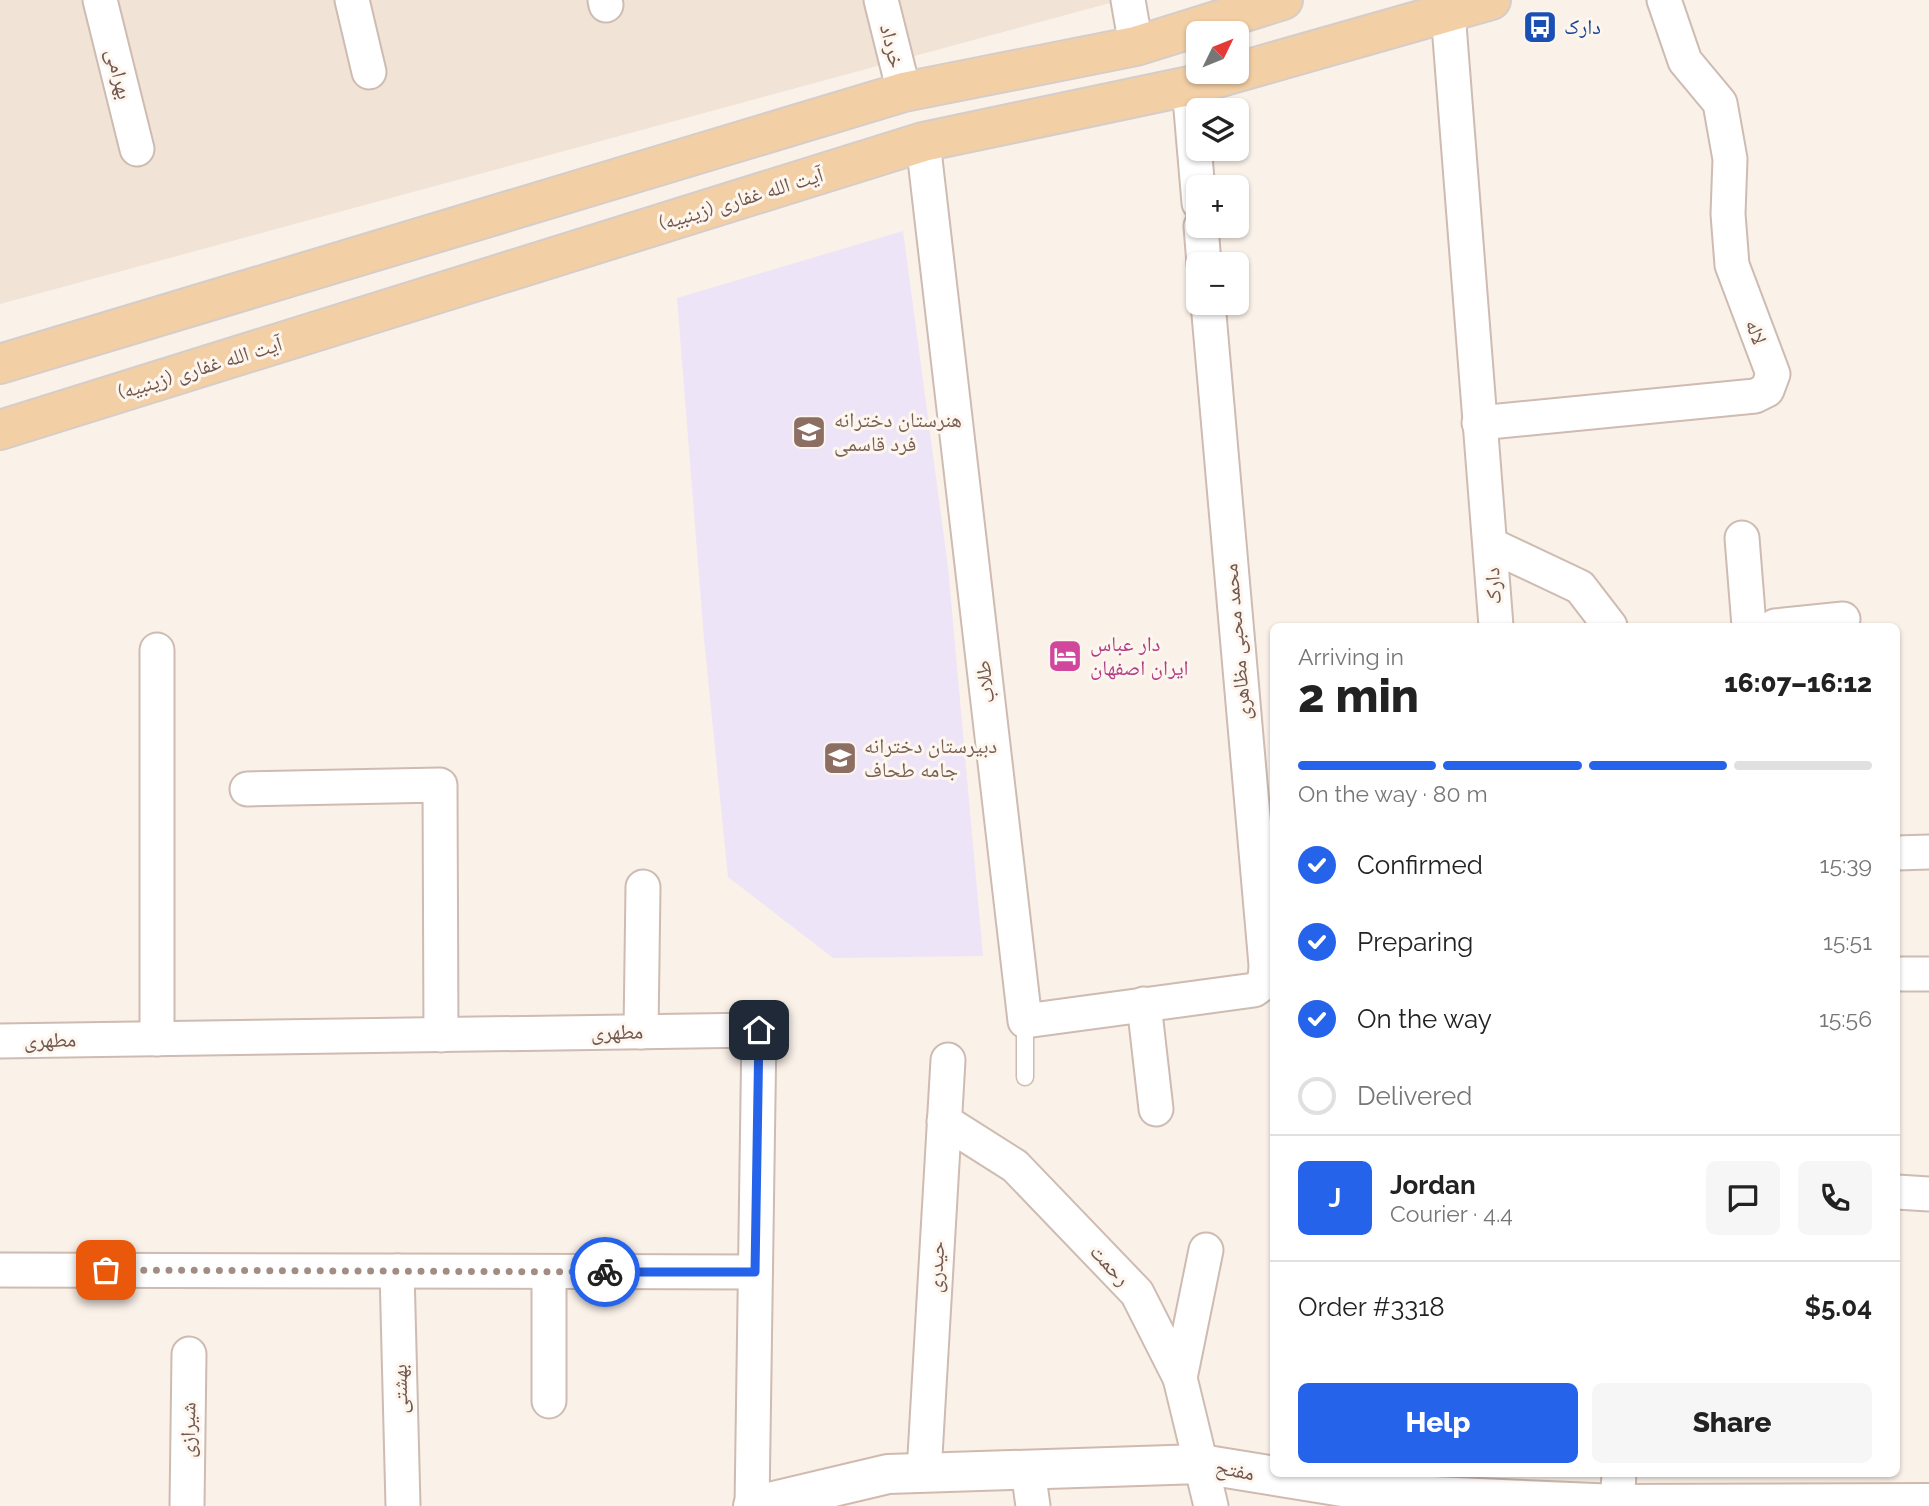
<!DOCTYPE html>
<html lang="en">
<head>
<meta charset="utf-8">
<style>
	:root { --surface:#fff; --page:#f6f6f6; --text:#222; --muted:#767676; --line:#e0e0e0; --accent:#2563eb }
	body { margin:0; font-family:Raleway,"Noto Naskh Arabic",sans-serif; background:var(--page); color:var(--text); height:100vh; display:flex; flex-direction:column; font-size:26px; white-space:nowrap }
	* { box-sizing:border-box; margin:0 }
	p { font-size:23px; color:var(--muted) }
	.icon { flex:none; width:38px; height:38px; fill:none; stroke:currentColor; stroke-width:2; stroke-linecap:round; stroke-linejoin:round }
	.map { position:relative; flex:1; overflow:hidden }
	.sheet { position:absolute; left:1270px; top:623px; width:630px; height:854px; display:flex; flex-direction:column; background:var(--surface); border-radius:10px; box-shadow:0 2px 5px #0004 }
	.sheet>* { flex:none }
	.needle { width:46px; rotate:47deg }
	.tools { position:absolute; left:1186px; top:21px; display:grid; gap:14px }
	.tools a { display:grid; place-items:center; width:63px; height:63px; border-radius:10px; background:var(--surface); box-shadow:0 2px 5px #0004; font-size:35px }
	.pin { position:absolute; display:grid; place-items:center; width:60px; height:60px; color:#fff; margin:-30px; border-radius:14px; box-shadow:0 4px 10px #0006 }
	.courier { position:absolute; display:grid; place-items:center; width:70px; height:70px; margin:-35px; border:5px solid #2563eb; border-radius:50%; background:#fff; color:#222; box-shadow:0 2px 9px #0007 }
	.headline em { font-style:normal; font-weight:800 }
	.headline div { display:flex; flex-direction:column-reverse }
	.headline { display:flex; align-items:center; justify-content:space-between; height:119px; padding:0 28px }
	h1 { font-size:46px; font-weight:800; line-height:52px }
	.bar { display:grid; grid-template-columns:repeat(4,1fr); gap:10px 7px; align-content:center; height:84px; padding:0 28px }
	.bar i { height:9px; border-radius:5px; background:var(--line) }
	.bar .on { background:var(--accent) }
	.bar p { grid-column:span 4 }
	.line { display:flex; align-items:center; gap:18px; padding:0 28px; border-top:2px solid var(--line) }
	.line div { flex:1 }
	.round { display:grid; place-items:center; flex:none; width:74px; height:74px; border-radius:10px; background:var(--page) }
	ol { padding:0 28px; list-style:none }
	li { display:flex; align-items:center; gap:21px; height:77px }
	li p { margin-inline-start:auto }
	li .icon { padding:7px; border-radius:50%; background:var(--accent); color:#fff; stroke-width:4 }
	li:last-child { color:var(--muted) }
	li i { width:38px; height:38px; border:4px solid var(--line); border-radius:50% }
	.action { display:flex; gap:14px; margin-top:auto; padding:14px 28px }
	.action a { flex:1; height:80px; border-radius:10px; background:var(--accent); color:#fff; font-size:28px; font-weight:800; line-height:80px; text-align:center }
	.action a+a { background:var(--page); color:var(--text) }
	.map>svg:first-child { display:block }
	.residential { fill:#f2e3d7 }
	.education { fill:#eee4f7 }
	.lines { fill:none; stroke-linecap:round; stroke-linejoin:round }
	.lane-casing { stroke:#cebbb1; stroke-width:19 }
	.street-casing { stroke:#cebbb1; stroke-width:37 }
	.secondary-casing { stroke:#d0baaf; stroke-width:42 }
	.primary-casing { stroke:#d5cdca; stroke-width:42 }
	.lane { stroke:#fff; stroke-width:16 }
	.street { stroke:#fff; stroke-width:33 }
	.secondary { stroke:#fff; stroke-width:38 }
	.primary { stroke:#f3cfa6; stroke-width:38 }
	.done { stroke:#a28d84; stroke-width:7; stroke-dasharray:0 12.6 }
	.route { stroke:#2563eb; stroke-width:9 }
	.labels { text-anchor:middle; stroke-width:6; stroke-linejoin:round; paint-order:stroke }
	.transit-label { font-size:21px; fill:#164399; stroke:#fdf6ee; text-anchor:start }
	.street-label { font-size:21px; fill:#72574e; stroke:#fdf6ee }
	.education-label { font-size:21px; fill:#785e54; stroke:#fdf6ee; text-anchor:start }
	.hotel-label { font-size:21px; fill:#b23c85; stroke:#fdf6ee; text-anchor:start }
</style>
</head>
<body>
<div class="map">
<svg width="1929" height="1506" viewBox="0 0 1929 1506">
	<rect width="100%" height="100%" fill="#faf1e8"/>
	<polygon class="residential" points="0,0 1121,0 0,304"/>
	<polygon class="education" points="903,231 948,567 983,956 833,958 728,877 704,639 677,298"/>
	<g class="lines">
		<g class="lane-casing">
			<polyline id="lane" points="1025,1021 1025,1077"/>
		</g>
		<g class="street-casing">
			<g id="street">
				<polyline points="100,0 137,149"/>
				<polyline points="352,0 369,72"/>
				<polyline points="605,0 606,5"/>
				<polyline points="881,0 904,92"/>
				<polyline points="1128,0 1136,46"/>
				<polyline points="1448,12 1496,626"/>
				<polyline points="1189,86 1199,203"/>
				<polyline points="923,142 1025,1021 1254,990 1265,982"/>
				<polyline points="1201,226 1204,264"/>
				<polyline points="1208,303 1266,965 1265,982"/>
				<polyline points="1479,423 1755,396 1767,390 1773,374 1732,265 1728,214 1730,159 1720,103 1685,61 1664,0"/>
				<polyline points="1742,538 1749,626"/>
				<polyline points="1491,545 1580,587 1610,626"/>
				<polyline points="1775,626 1843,619"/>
				<polyline points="247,789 440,785 441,1035"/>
				<polyline points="1897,853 1929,852"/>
				<polyline points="1897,974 1929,974"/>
				<polyline points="1144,1004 1156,1109"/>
				<polyline points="641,1032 643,887"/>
				<polyline points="157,1039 157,650"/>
				<polyline points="0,1041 759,1030 752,1506"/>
				<polyline points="944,1121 1015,1166 1137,1293 1180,1378 1211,1506"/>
				<polyline points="1897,1192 1929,1194"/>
				<polyline points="0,1270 755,1272"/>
				<polyline points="397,1271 403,1506"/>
				<polyline points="1180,1378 1206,1250"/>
				<polyline points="549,1401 549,1272"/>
				<polyline points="1028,1470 1033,1506"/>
				<polyline points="924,1473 948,1060"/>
				<polyline points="1617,1504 1619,1474"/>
				<polyline points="187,1506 189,1354"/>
			</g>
		</g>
		<g class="secondary-casing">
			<polyline id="secondary" points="753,1506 888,1474 1201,1464 1386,1494 1617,1504 1929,1503"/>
		</g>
		<g class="primary-casing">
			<g id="primary">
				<polyline points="0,364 904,92 1136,46 1283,0"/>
				<polyline points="0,430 923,142 1189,86 1491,0"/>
			</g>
		</g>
		<use href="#lane" class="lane"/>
		<use href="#street" class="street"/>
		<use href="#secondary" class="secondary"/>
		<use href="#primary" class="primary"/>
	</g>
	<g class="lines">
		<polyline class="done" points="106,1270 605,1272"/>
		<polyline class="route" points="605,1272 755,1272 759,1030"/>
	</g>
	<defs>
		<g id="bus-square" transform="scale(1.75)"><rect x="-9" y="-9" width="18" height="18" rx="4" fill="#1a4fb4" stroke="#fdf6ee"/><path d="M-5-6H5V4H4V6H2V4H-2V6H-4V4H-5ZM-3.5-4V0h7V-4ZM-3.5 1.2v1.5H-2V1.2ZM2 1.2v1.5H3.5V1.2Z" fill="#fff"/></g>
		<g id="school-square" transform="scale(1.75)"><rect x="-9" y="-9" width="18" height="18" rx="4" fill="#8d6e63" stroke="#fdf6ee"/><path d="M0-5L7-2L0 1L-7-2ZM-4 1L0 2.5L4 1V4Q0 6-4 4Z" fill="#fff"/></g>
		<g id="hotel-square" transform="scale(1.75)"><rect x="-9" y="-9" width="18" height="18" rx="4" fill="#d1479c" stroke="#fdf6ee"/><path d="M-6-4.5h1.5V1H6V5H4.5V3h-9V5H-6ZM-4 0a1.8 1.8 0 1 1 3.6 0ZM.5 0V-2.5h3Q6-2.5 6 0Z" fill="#fff"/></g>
	</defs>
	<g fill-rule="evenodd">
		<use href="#bus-square" x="1540" y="27"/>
		<use href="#school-square" x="809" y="432"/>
		<use href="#hotel-square" x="1065" y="656"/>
		<use href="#school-square" x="840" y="758"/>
	</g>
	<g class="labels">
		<g class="transit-label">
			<text x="1564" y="34">دارک</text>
		</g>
		<g class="street-label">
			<text transform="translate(892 46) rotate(76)" y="7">خرداد</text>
			<text transform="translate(119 74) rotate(76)" y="7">بهرامی</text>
			<text transform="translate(741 199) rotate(-17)" y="7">آیت الله غفاری (زینبیه)</text>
			<text transform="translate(1756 332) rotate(70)" y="7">لاله</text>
			<text transform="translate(200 368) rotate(-17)" y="7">آیت الله غفاری (زینبیه)</text>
			<text transform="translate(1493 586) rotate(-93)" y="7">دارک</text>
			<text transform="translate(1237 642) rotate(-95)" y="7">محمد محبی مظاهری</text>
			<text transform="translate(985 682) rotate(-97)" y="7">طلاب</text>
			<text transform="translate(617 1032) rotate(-1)" y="7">مطهری</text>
			<text transform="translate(50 1040) rotate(-1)" y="7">مطهری</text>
			<text transform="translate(1110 1265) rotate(47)" y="7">رحمت</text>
			<text transform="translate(936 1267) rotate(-87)" y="7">حیدری</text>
			<text transform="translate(400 1389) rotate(-91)" y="7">بهشتی</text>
			<text transform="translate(188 1430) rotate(-89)" y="7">شیرازی</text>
			<text transform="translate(1235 1470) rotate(11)" y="7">مفتح</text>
		</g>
		<g class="education-label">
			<text x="834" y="427">هنرستان دخترانه<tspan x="834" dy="24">فرد قاسمی</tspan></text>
			<text x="864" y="753">دبیرستان دخترانه<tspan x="864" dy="24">جامه طحاف</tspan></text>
		</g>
		<g class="hotel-label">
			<text x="1090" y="651">دار عباس<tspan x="1090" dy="24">ایران اصفهان</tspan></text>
		</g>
	</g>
</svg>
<div class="tools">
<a><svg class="needle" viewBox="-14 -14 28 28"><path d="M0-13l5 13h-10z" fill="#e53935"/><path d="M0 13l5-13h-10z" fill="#767676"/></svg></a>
<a><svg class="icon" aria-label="layers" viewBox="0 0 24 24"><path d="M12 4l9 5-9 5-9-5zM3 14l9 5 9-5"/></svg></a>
<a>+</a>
<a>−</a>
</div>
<div class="pin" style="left:106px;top:1270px;background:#ea580c"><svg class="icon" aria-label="bag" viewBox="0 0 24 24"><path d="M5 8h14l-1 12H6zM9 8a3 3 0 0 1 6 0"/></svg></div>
<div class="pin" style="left:759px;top:1030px;background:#1f2937"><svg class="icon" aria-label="home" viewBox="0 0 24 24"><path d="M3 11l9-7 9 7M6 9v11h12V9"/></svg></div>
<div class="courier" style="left:605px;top:1272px"><svg class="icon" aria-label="bike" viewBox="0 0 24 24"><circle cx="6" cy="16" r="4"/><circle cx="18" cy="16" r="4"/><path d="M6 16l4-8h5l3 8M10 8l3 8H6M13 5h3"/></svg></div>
<section class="sheet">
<div class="headline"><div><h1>2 min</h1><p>Arriving in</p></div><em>16:07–16:12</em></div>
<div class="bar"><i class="on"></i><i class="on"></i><i class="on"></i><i></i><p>On the way · 80 m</p></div>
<ol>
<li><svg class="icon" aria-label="check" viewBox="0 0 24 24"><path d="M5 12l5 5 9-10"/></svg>Confirmed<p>15:39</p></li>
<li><svg class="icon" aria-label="check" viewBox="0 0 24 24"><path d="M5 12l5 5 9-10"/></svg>Preparing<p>15:51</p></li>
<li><svg class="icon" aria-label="check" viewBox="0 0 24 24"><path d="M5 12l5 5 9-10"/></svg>On the way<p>15:56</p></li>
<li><i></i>Delivered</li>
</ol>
<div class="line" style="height:126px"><b class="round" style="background:var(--accent);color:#fff">J</b><div><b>Jordan</b><p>Courier · 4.4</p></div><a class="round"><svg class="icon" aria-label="chat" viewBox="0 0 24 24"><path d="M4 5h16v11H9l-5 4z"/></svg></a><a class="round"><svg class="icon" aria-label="phone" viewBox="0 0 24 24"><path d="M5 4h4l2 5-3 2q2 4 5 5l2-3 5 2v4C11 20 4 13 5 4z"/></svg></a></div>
<div class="line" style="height:91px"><div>Order #3318</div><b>$5.04</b></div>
<div class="action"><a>Help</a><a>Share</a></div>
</section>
</div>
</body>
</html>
